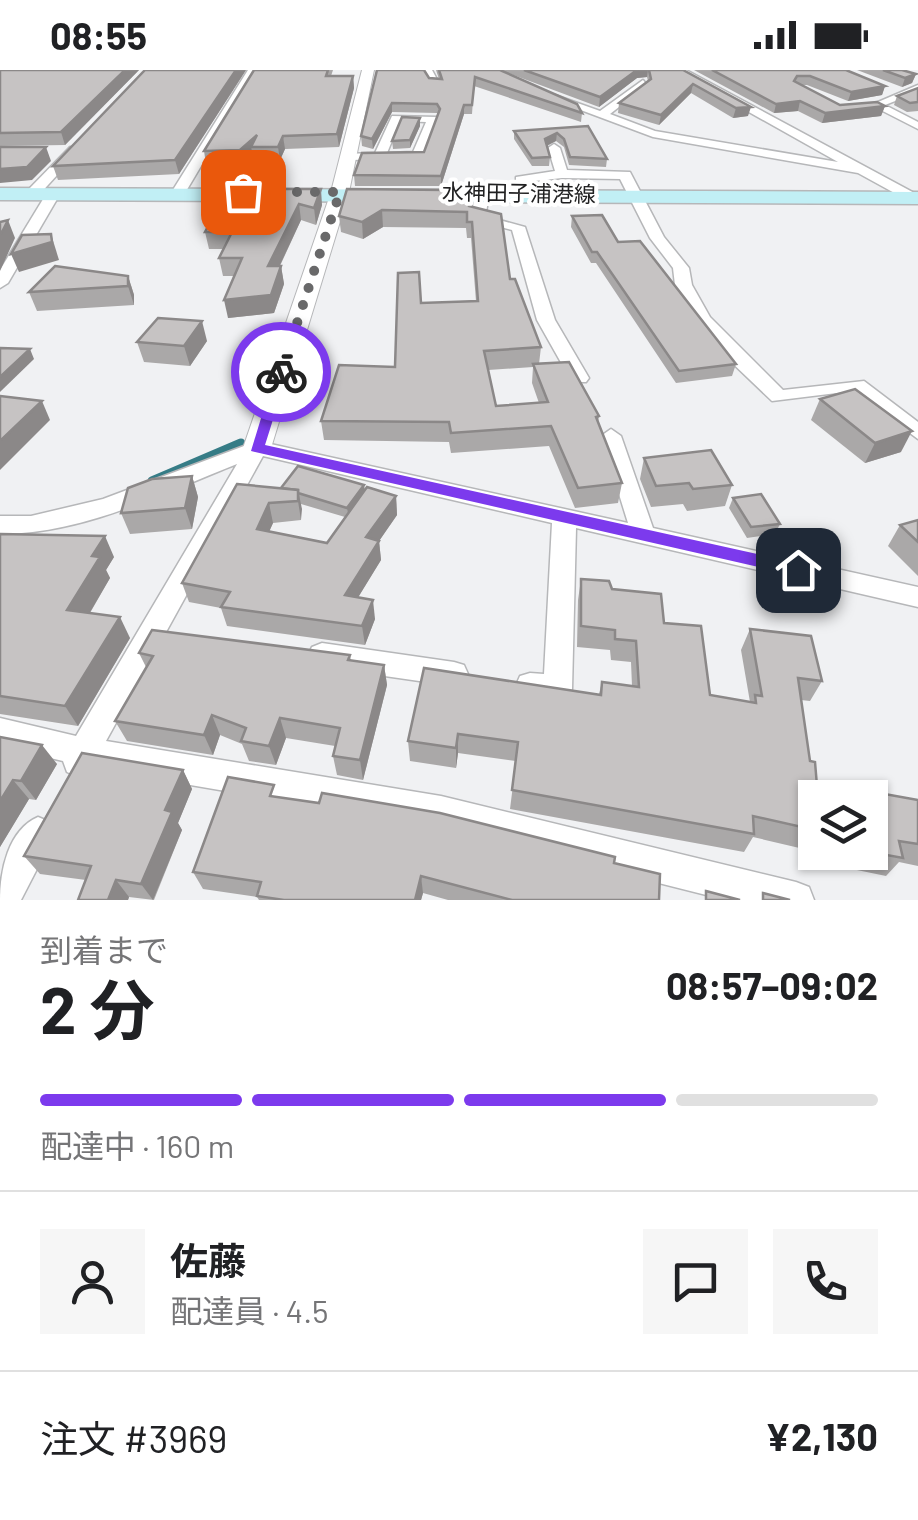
<!DOCTYPE html>
<html lang="ja">
<head>
<meta charset="utf-8">
<style>
	:root { --surface:#fff; --page:#f6f6f6; --text:#202124; --muted:#757577; --line:#e0e0e0; --accent:#7c3aed }
	body { margin:0; font-family:Barlow,"Noto Sans JP",sans-serif; background:var(--page); color:var(--text); height:100vh; display:flex; flex-direction:column; font-size:38px; white-space:nowrap }
	* { box-sizing:border-box; margin:0 }
	p { font-size:32px; color:var(--muted) }
	.icon { flex:none; width:55px; height:55px; fill:none; stroke:currentColor; stroke-width:2; stroke-linecap:round; stroke-linejoin:round }
	.map { position:relative; height:830px; overflow:hidden }
	.side { display:flex; flex-direction:column; background:var(--surface); flex:1 }
	.side>* { flex:none }
	.fabs { position:absolute; left:798px; top:710px; display:grid; gap:20px }
	.fabs a { display:grid; place-items:center; width:90px; height:90px; border-radius:0px; background:var(--surface); box-shadow:0 2px 8px #0004; font-size:50px }
	.pin { position:absolute; display:grid; place-items:center; width:85px; height:85px; color:#fff; margin:-42px; border-radius:20px; box-shadow:0 5px 15px #0006 }
	.courier { position:absolute; display:grid; place-items:center; width:100px; height:100px; margin:-50px; border:8px solid #7c3aed; border-radius:50%; background:#fff; color:#222; box-shadow:0 2px 12px #0007 }
	.headline em { font-style:normal; font-weight:700 }
	.headline div { display:flex; flex-direction:column-reverse }
	.headline { display:flex; align-items:center; justify-content:space-between; height:170px; padding:0 40px }
	h1 { font-size:65px; font-weight:700; line-height:75px }
	.bar { display:grid; grid-template-columns:repeat(4,1fr); gap:15px 10px; align-content:center; height:120px; padding:0 40px }
	.bar i { height:12px; border-radius:8px; background:var(--line) }
	.bar .on { background:var(--accent) }
	.bar p { grid-column:span 4 }
	.line { display:flex; align-items:center; gap:25px; padding:0 40px; border-top:2px solid var(--line) }
	.line div { flex:1 }
	.round { display:grid; place-items:center; flex:none; width:105px; height:105px; border-radius:0px; background:var(--page) }
	.status { display:flex; justify-content:space-between; align-items:center; height:70px; padding:0 50px; background:var(--surface); direction:ltr }
	.status svg { height:28px; fill:currentColor }
	.map>svg:first-child { display:block }
	.lines { fill:none; stroke-linecap:round; stroke-linejoin:round }
	.stream { stroke:#367c86; stroke-width:9 }
	.minor-casing { stroke:#b6b7b9; stroke-width:3 }
	.tertiary-casing { stroke:#b6b7b9; stroke-width:2 }
	.secondary-casing { stroke:#b6b7b9; stroke-width:3 }
	.minor { fill:#fff; fill-rule:evenodd }
	.tertiary { fill:#fff; fill-rule:evenodd }
	.secondary { fill:#c1eff5; fill-rule:evenodd }
	.wall { fill:#aaa8a8; fill-rule:evenodd }
	.shaded-wall { fill:#8b8888 }
	.building { fill:#c6c3c3; stroke:#8b8888; stroke-width:2.5 }
	.route { fill:#7c3aed }
	.done { stroke:#69696a; stroke-width:10; stroke-dasharray:0 18 }
	.labels { text-anchor:middle; stroke-width:8; stroke-linejoin:round; paint-order:stroke }
	.far-street-label { font-size:22px; fill:#202021; stroke:#fff }
</style>
</head>
<body>
<div class="status"><b>08:55</b><svg viewBox="0 0 49 12"><path d="M0 12V9h3v3zM5 12V6h3v6zM10 12V3h3v9zM15 12V0h3v12zM26 1h20v11H26zM47 4h2v5h-2z"/></svg></div>
<div class="map">
<svg width="918" height="830" viewBox="0 0 918 830">
	<rect width="100%" height="100%" fill="#f0f1f3"/>
	<g class="lines">
		<polyline class="stream" points="152,411 241,373"/>
		<g class="minor-casing">
			<g id="minor">
				<polygon points="248,0 258,0 185,123 173,126 171,123"/>
				<polygon points="422,0 432,0 440,15 432,15"/>
				<polygon points="674,0 686,0 918,125 918,131 909,131 858,103 653,67 546,27 555,25 600,41 643,10 647,15 610,44 655,61 838,92"/>
				<polygon points="918,15 918,22 885,35 918,52 918,59 871,35"/>
				<path d="M392 46 437 47 422 89 344 90V84L375 83ZM400 51 426 52 413 82 387 83Z"/>
				<polygon points="554,74 560,78 567,100 630,102 664,167 689,198 692,215 710,247 783,320 864,311 918,352 918,369 853,321 772,331 728,289 695,250 675,215 673,198 650,168 620,109 562,108 516,113 516,107 555,101 548,78"/>
				<polygon points="70,77 80,80 37,127 27,127 27,121"/>
				<polygon points="483,119 490,123 485,146 525,157 555,250 589,308 586,312 572,312 537,250 512,160 470,149 476,123"/>
				<polygon points="48,121 60,124 8,213 0,218 0,200"/>
				<path d="M611 359 621 366 653 458 918 517V537L576 458 572 619 568 628C553 633 535 629 520 624L516 615 520 606 530 603 544 604 552 453 263 386 106 671 441 726 796 812 809 817 814 830H726L441 758 91 698 78 707 67 702 63 691 0 676V648L76 666 237 394C161 424 83 464 0 464V446H31L103 429 257 371 628 453 601 366Z"/>
				<polygon points="322,573 454,592 464,595 468,604 464,613 454,616 322,597 312,593 308,585 312,577"/>
				<path d="M38 747 50 752 55 764 21 830H0C0 801 8 760 38 747Z"/>
			</g>
		</g>
		<g class="tertiary-casing">
			<polygon id="tertiary" points="362,0 374,0 349,122 271,378 257,387 247,385 243,378 331,122"/>
		</g>
		<g class="secondary-casing">
			<polygon id="secondary" points="0,118 918,122 918,134 0,130"/>
		</g>
		<use href="#minor" class="minor"/>
		<use href="#tertiary" class="tertiary"/>
		<use href="#secondary" class="secondary"/>
	</g>
	<g class="wall">
		<polygon points="0,0 139,0 65,75 0,76"/>
		<polygon points="246,0 179,104 58,110 53,96"/>
		<polygon points="254,0 333,0 331,6 353,6 354,18 339,77 285,79 280,90 254,90 253,85 243,94 206,94 204,81"/>
		<polygon points="377,0 439,9 436,0 500,0 582,43 581,52 474,16 472,44 464,44 441,116 355,116 354,105 424,82 438,45 437,43 392,42 373,79 362,76 361,66"/>
		<polygon points="500,0 683,0 748,46 733,48 691,23 659,55 618,43 619,33 648,11 647,7 637,8 599,37"/>
		<polygon points="694,0 846,0 885,16 882,25 848,31 807,15 802,15 840,35 885,36 881,46 822,53 798,41 774,43"/>
		<polygon points="857,0 902,0 916,4 912,13 902,17"/>
		<polygon points="918,18 918,41 907,42 894,35 897,26"/>
		<polygon points="420,48 420,56 410,78 393,79 392,71"/>
		<polygon points="588,56 607,89 606,97 569,95 564,77 556,71 547,76 550,87 549,96 532,96 514,69 514,61"/>
		<polygon points="228,119 322,135 316,155 301,150 280,196 281,196 284,214 274,243 228,248 234,206 223,206 219,188 224,179 209,179 205,162"/>
		<path d="M447 120 448 126 469 136 510 209 541 277 539 294 599 346 598 353 622 413 618 433 575 438 549 376 451 383 449 372 324 370 321 351 395 297 421 233 476 231 471 168H467L466 158 383 157 363 169 341 162 339 146ZM533 297 532 313 539 333 496 336 488 300Z"/>
		<polygon points="572,146 618,172 736,294 732,306 676,313 596,193 591,193 571,157"/>
		<polygon points="128,206 134,225 134,235 37,241 29,222"/>
		<polygon points="207,271 190,296 144,292 137,272"/>
		<polygon points="820,329 901,382 865,393 811,350"/>
		<polygon points="644,388 732,415 725,436 687,441 683,434 651,437 640,409"/>
		<polygon points="192,406 198,427 192,459 130,464 121,443"/>
		<path d="M281 418 365 420 396 426 397 445 379 471 381 490 358 527 375 549 365 575 227 556 221 538 189 532 182 513ZM301 434 345 447 327 473 269 461 273 453 301 450Z"/>
		<polygon points="733,428 780,454 775,464 747,468 729,438"/>
		<polygon points="918,450 918,506 888,476 900,455"/>
		<polygon points="0,464 114,487 106,500 110,508 90,543 130,568 78,656 0,644"/>
		<polygon points="581,509 612,519 664,553 710,625 750,632 741,580 750,559 822,611 810,631 801,630 815,728 815,771 808,780 753,767 744,782 510,739 516,691 458,683 456,698 410,691 408,671 599,624 602,612 632,616 631,592 611,590 610,580 577,577 578,530"/>
		<polygon points="139,583 350,585 351,591 384,595 387,615 363,710 337,705 333,686 335,676 286,668 276,695 249,691 242,674 220,665 213,685 127,671 115,651 146,597"/>
		<polygon points="0,667 57,694 36,730 29,729 0,777"/>
		<polygon points="183,700 192,719 178,753 182,760 154,830 129,827 128,830 78,830 86,810 40,804 24,786"/>
		<polygon points="857,719 918,730 918,796 899,792 886,806 852,799 850,782 870,782 870,728 850,728"/>
		<polygon points="278,727 614,793 659,830 448,830 423,823 421,830 259,830 257,827 203,819 193,802"/>
	</g>
	<g class="shaded-wall">
		<polygon points="125,0 139,0 65,75 61,62"/>
		<polygon points="236,0 246,0 179,104 175,90"/>
		<polygon points="637,0 648,0 647,7 637,8 599,37 600,27"/>
		<polygon points="916,4 912,13 902,17 905,8"/>
		<polygon points="353,6 354,18 339,77 337,64"/>
		<polygon points="693,14 691,23 659,55 661,45"/>
		<polygon points="885,16 882,25 848,31 851,22"/>
		<polygon points="800,31 798,41 774,43 776,34"/>
		<polygon points="392,33 392,42 373,79 372,69"/>
		<polygon points="464,35 464,44 441,116 441,106"/>
		<polygon points="885,36 881,46 822,53 825,43"/>
		<polygon points="751,37 748,46 733,48 736,38"/>
		<polygon points="420,48 420,56 410,78 410,70"/>
		<polygon points="557,63 556,71 544,77 545,69"/>
		<polygon points="257,65 251,77 253,85 243,94 240,80"/>
		<polygon points="283,66 285,79 280,90 278,77"/>
		<polygon points="46,77 51,91 32,110 0,113 0,99"/>
		<polygon points="321,119 322,135 316,155 314,138"/>
		<polygon points="299,134 301,150 271,214 268,196"/>
		<polygon points="382,140 383,157 363,169 362,152"/>
		<polygon points="8,150 15,168 0,201 0,166"/>
		<polygon points="51,164 59,190 19,202 11,184"/>
		<polygon points="281,196 284,214 274,243 228,248 224,230"/>
		<polygon points="128,206 134,225 134,235 128,216"/>
		<polygon points="202,251 207,271 190,296 184,276"/>
		<polygon points="30,279 34,289 0,322 0,307"/>
		<polygon points="42,331 50,350 0,400 0,371"/>
		<polygon points="912,361 901,382 865,393 875,373"/>
		<polygon points="192,406 198,427 192,459 185,438"/>
		<polygon points="364,415 366,426 349,448 347,438"/>
		<polygon points="298,420 302,439 301,450 298,431"/>
		<polygon points="396,426 397,445 368,487 366,467"/>
		<polygon points="269,433 273,453 262,478 257,459"/>
		<polygon points="105,466 114,487 106,500 110,508 79,561 67,540 92,486"/>
		<polygon points="379,471 381,490 348,544 345,525"/>
		<polygon points="373,530 375,549 365,575 362,556"/>
		<polygon points="120,547 130,568 78,656 65,636"/>
		<polygon points="384,595 387,615 363,710 360,690"/>
		<polygon points="212,645 220,665 213,685 204,665"/>
		<polygon points="280,648 286,668 276,695 269,676"/>
		<polygon points="458,664 458,683 456,698 456,678"/>
		<polygon points="42,675 57,694 36,730 21,711"/>
		<polygon points="183,700 192,719 178,753 182,760 153,830 141,814 165,740"/>
		<polygon points="13,710 29,729 0,777 0,731"/>
		<polygon points="421,806 423,823 421,830 415,830"/>
		<polygon points="116,810 129,827 128,830 108,830"/>
	</g>
	<g class="building">
		<polygon points="0,0 125,0 61,62 0,63"/>
		<polygon points="145,0 236,0 175,90 53,96"/>
		<polygon points="254,0 328,0 326,6 353,6 337,64 283,66 278,77 251,77 257,65 240,80 204,81"/>
		<polygon points="377,0 424,0 429,8 442,9 439,0 500,0 577,34 582,43 475,7 472,35 464,35 441,106 354,105 362,83 424,82 440,39 437,34 392,33 372,69 361,66"/>
		<polygon points="524,0 637,0 600,27"/>
		<polygon points="649,0 683,0 751,37 736,38 693,14 661,45 619,33 651,9"/>
		<polygon points="712,0 846,0 885,16 851,22 810,6 797,6 794,11 840,35 877,32 885,36 825,43 800,31 776,34"/>
		<polygon points="883,0 902,0 916,4 905,8"/>
		<polygon points="918,18 918,32 910,33 897,26"/>
		<polygon points="402,47 420,48 410,70 392,71"/>
		<polygon points="588,56 607,89 570,87 564,69 557,63 545,69 550,87 532,88 514,61"/>
		<polygon points="0,77 46,77 27,97 0,99"/>
		<polygon points="228,119 321,119 314,138 299,134 268,196 281,196 271,225 224,230 242,188 219,188 232,162 205,162"/>
		<polygon points="347,119 447,120 447,126 469,122 469,136 501,144 510,209 515,209 541,277 484,281 496,336 548,332 533,294 569,292 599,346 596,347 622,413 578,418 551,356 451,363 449,352 321,351 339,295 395,297 398,203 419,202 421,233 478,231 472,152 467,152 467,142 382,140 362,152 339,146"/>
		<polygon points="602,145 618,172 640,171 736,294 679,301 597,182 592,182 572,146"/>
		<polygon points="8,150 0,166 0,152"/>
		<polygon points="51,164 52,172 11,184 22,165"/>
		<polygon points="55,196 128,206 128,216 29,222"/>
		<polygon points="158,248 202,251 184,276 137,272"/>
		<polygon points="0,278 30,279 0,307"/>
		<polygon points="855,319 912,361 875,373 820,329"/>
		<polygon points="0,326 42,331 0,371"/>
		<polygon points="711,380 732,415 693,419 689,413 656,416 644,388"/>
		<polygon points="298,396 364,415 347,438 298,423 298,420 281,418"/>
		<polygon points="192,406 185,438 121,443 128,418 152,409"/>
		<polygon points="237,414 298,420 298,431 269,433 257,459 327,473 367,417 396,426 366,467 379,471 345,525 373,530 362,556 221,537 230,522 182,513"/>
		<polygon points="761,424 780,454 751,457 733,428"/>
		<polygon points="918,450 918,472 900,455"/>
		<polygon points="0,464 105,466 92,486 100,487 67,540 120,547 65,636 0,626"/>
		<polygon points="581,509 609,511 612,519 661,524 664,553 701,556 710,625 756,633 755,625 762,626 750,559 811,566 822,611 798,608 810,691 815,692 818,728 815,728 815,760 753,746 754,764 512,720 518,672 458,664 456,678 408,671 424,598 601,625 602,612 639,617 636,571 615,569 615,560 581,556"/>
		<polygon points="152,560 350,585 348,590 384,595 360,690 333,686 340,658 280,648 269,676 241,671 246,658 212,645 204,665 115,651 153,586 139,583"/>
		<polygon points="0,667 42,675 21,711 13,710 0,731"/>
		<polygon points="82,683 183,700 165,740 172,742 141,814 116,810 108,830 78,830 91,796 24,786"/>
		<polygon points="228,707 274,715 270,726 319,733 322,723 440,743 615,787 614,793 660,804 659,830 512,830 421,806 415,830 284,830 257,826 261,812 193,802"/>
		<polygon points="857,719 918,730 918,774 899,771 903,788 870,782 870,728 858,728"/>
		<polygon points="706,821 740,830 706,830"/>
		<polygon points="763,823 790,830 763,830"/>
	</g>
	<polygon class="route" points="276,299 288,302 265,375 798,493 807,500 798,506 251,381"/>
	<g class="lines">
		<polyline class="done" points="243,122 340,122 281,302"/>
	</g>
	<g class="labels">
		<g class="far-street-label">
			<text transform="translate(519 123) rotate(1)" y="8">水神田子浦港線</text>
		</g>
	</g>
</svg>
<div class="fabs">
<a><svg class="icon" aria-label="layers" viewBox="0 0 24 24"><path d="M12 4l9 5-9 5-9-5zM3 14l9 5 9-5"/></svg></a>
</div>
<div class="pin" style="left:243px;top:122px;background:#ea580c"><svg class="icon" aria-label="bag" viewBox="0 0 24 24"><path d="M5 8h14l-1 12H6zM9 8a3 3 0 0 1 6 0"/></svg></div>
<div class="pin" style="left:798px;top:500px;background:#1f2937"><svg class="icon" aria-label="home" viewBox="0 0 24 24"><path d="M3 11l9-7 9 7M6 9v11h12V9"/></svg></div>
<div class="courier" style="left:281px;top:302px"><svg class="icon" aria-label="bike" viewBox="0 0 24 24"><circle cx="6" cy="16" r="4"/><circle cx="18" cy="16" r="4"/><path d="M6 16l4-8h5l3 8M10 8l3 8H6M13 5h3"/></svg></div>
</div>
<section class="side">
<div class="headline"><div><h1>2 分</h1><p>到着まで</p></div><em>08:57–09:02</em></div>
<div class="bar"><i class="on"></i><i class="on"></i><i class="on"></i><i></i><p>配達中 · 160 m</p></div>
<div class="line" style="height:180px"><a class="round"><svg class="icon" aria-label="person" viewBox="0 0 24 24"><circle cx="12" cy="8" r="4"/><path d="M4 21q1-7 8-7t8 7"/></svg></a><div><b>佐藤</b><p>配達員 · 4.5</p></div><a class="round"><svg class="icon" aria-label="chat" viewBox="0 0 24 24"><path d="M4 5h16v11H9l-5 4z"/></svg></a><a class="round"><svg class="icon" aria-label="phone" viewBox="0 0 24 24"><path d="M5 4h4l2 5-3 2q2 4 5 5l2-3 5 2v4C11 20 4 13 5 4z"/></svg></a></div>
<div class="line" style="height:130px"><div>注文 #3969</div><b>¥2,130</b></div>
</section>
</body>
</html>
